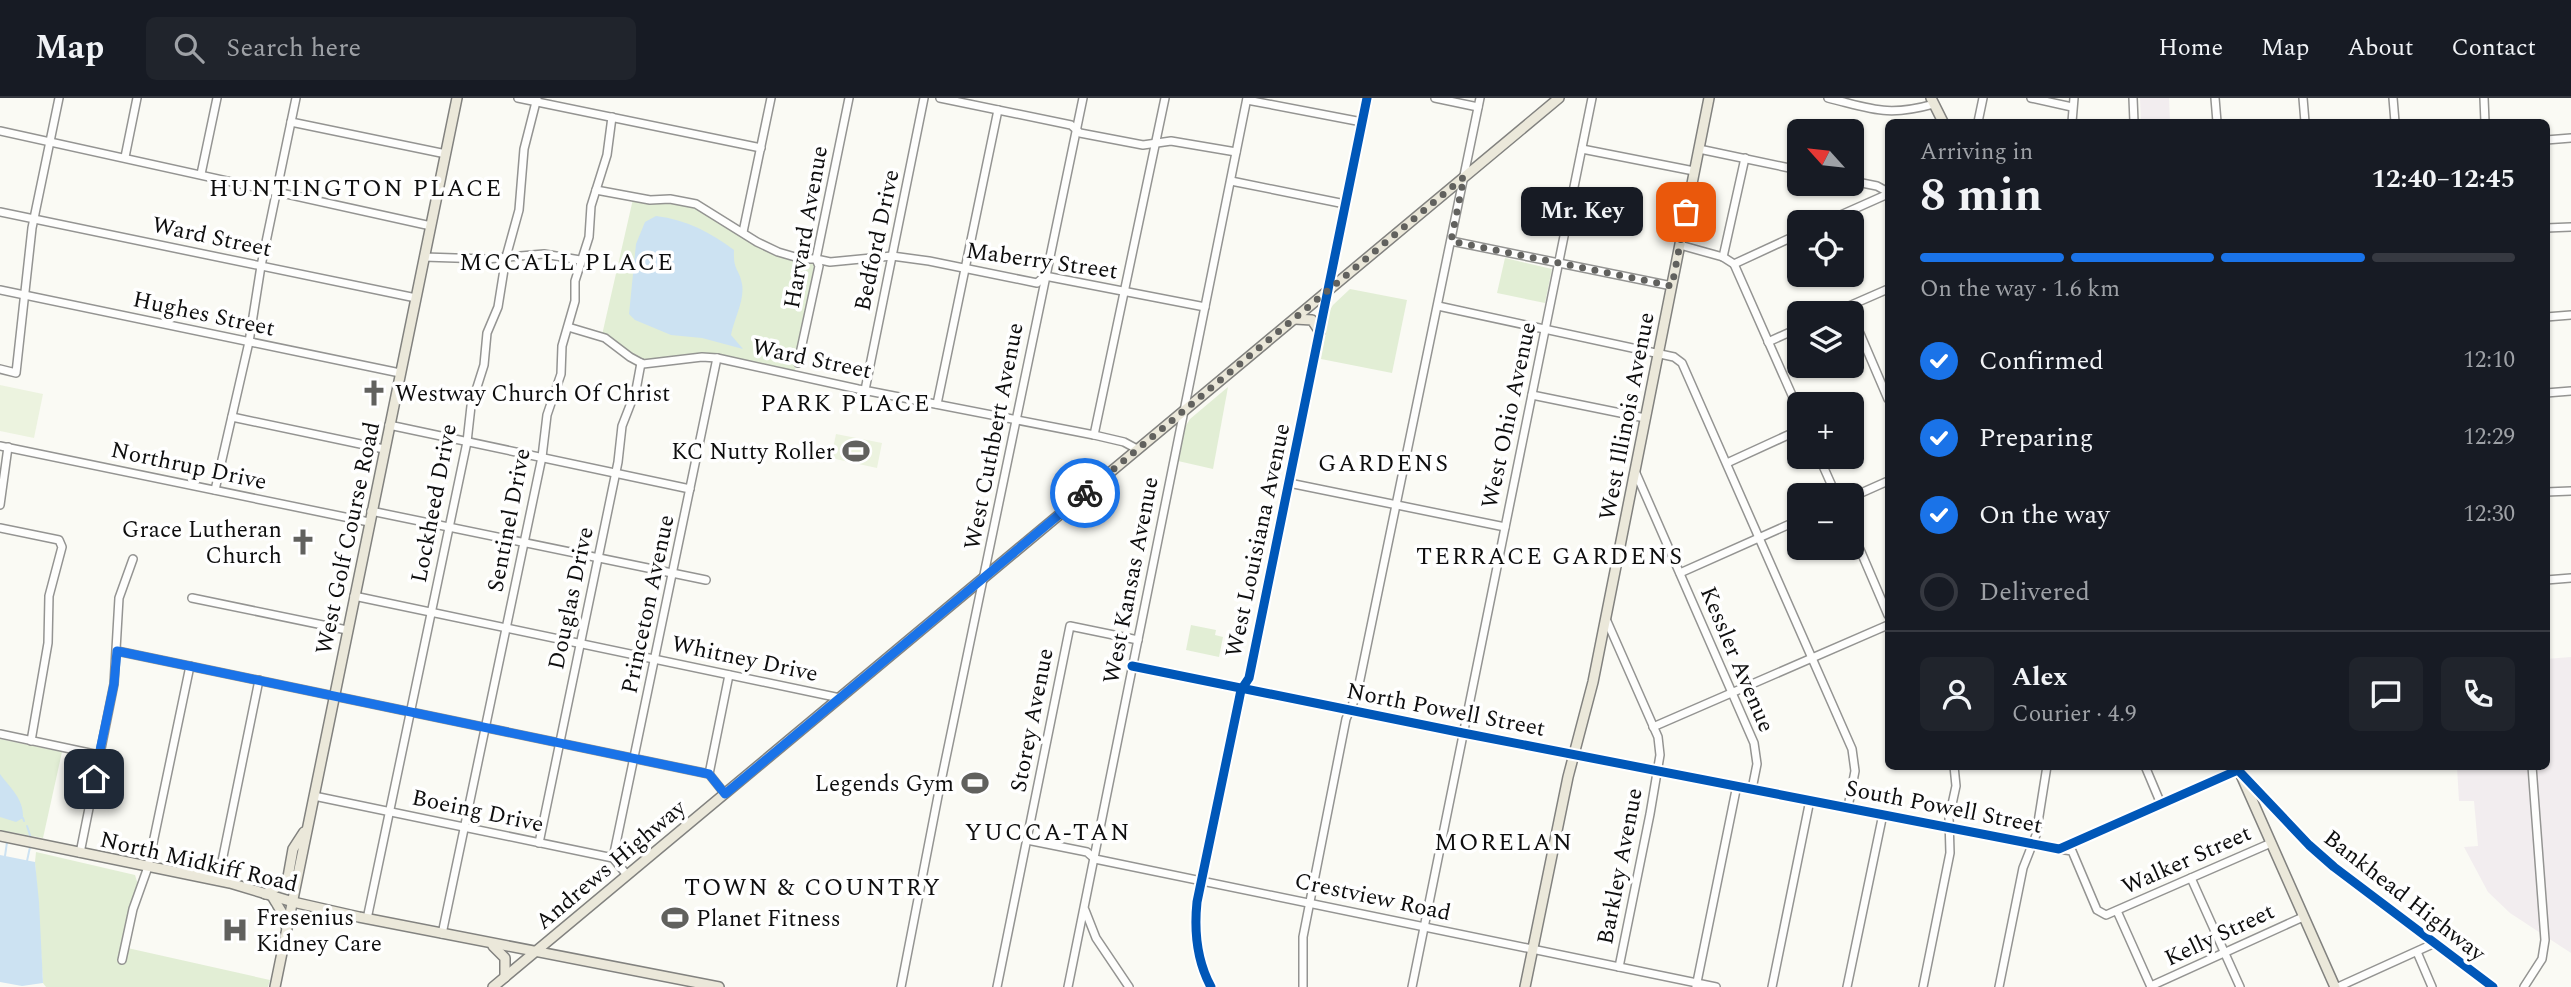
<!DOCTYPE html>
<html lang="en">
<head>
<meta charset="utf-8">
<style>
	:root { --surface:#171b24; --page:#20242c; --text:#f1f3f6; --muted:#9ea1a6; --line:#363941; --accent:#1a73e8 }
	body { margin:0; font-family:Spectral,serif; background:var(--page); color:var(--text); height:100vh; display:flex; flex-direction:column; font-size:26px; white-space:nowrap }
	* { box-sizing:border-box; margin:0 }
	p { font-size:23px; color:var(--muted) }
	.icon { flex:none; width:38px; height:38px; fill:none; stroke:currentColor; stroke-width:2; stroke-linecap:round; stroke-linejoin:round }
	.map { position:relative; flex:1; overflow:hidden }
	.drawer { position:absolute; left:1885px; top:21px; width:665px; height:651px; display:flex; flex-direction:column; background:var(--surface); border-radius:10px; box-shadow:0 2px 5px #0004 }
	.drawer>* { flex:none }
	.needle { width:46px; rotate:297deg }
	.controls { position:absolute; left:1787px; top:21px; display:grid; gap:14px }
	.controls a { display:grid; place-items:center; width:77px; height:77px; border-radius:10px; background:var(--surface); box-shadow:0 2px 5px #0004; font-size:35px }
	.pin { position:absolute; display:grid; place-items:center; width:60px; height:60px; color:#fff; margin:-30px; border-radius:14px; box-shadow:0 4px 10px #0006 }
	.courier { position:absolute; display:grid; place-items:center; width:70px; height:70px; margin:-35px; border:5px solid #1a73e8; border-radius:50%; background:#fff; color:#222; box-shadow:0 2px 9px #0007 }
	.bubble { position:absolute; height:49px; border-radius:10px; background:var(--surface); box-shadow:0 2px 5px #0004; font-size:23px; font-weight:700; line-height:49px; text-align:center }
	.summary em { font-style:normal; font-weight:700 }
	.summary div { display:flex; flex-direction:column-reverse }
	.summary { display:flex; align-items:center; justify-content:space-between; height:119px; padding:0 35px }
	h1 { font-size:46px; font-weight:700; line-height:52px }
	.bar { display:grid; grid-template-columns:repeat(4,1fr); gap:10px 7px; align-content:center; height:84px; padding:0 35px }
	.bar i { height:9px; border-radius:5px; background:var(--line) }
	.bar .current { background:var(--accent) }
	.bar p { grid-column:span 4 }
	.line { display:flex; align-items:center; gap:18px; padding:0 35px; border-top:2px solid var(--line) }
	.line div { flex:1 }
	.round { display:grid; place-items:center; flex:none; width:74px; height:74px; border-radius:10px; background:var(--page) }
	ol { padding:0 35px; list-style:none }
	li { display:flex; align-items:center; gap:21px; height:77px }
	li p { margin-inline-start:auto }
	li .icon { padding:7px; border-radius:50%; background:var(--accent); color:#fff; stroke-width:4 }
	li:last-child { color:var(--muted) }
	li i { width:38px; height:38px; border:4px solid var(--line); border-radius:50% }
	header { display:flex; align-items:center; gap:42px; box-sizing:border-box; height:98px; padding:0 35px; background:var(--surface); border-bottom:2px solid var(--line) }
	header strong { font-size:33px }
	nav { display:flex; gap:38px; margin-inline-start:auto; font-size:24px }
	.search { width:490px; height:63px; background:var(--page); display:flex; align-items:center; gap:18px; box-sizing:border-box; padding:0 24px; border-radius:10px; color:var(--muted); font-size:26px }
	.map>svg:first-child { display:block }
	.industrial { fill:#f2edef }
	.green { fill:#e2eed5 }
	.pitch { fill:#ecf3df }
	.water { fill:#cce2f2 }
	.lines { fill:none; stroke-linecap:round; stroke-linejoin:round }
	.stream { stroke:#cce2f2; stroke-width:2 }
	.minor-casing { stroke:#949492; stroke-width:10 }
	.major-casing { stroke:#82827f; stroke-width:12 }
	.minor { stroke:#fefefd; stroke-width:7 }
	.major { stroke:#ebe8da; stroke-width:9 }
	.cycleway-casing { stroke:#fff; stroke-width:13 }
	.cycleway { stroke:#0057b8; stroke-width:9 }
	.done { stroke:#61615e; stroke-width:7; stroke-dasharray:0 12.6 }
	.route { stroke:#1a73e8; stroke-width:9 }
	.labels { text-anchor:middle; stroke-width:7; stroke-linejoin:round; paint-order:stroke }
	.street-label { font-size:23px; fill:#0e0e0e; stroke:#fff }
	.poi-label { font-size:23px; fill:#0e0e0e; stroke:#fff; text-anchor:start }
	.neighbourhood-label { font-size:24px; letter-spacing:2px; fill:#0e0e0e; stroke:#fff }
</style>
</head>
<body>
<header>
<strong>Map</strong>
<div class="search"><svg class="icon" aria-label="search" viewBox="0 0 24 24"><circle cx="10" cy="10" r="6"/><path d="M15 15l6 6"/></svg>Search here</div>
<nav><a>Home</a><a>Map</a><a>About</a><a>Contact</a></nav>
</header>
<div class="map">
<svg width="2571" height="889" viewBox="0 0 2571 889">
	<rect width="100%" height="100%" fill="#fafaf4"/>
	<g class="industrial">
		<polygon points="2140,0 2169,0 2170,24 2141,24"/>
		<polygon points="2571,559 2571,855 2510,815 2488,794 2464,749 2478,748 2474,703 2459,703 2457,669 2546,668 2546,561"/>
	</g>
	<g class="green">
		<polygon points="633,101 693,107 774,156 817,167 794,277 713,260 648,266 602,237"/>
		<polygon points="1505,160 1552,171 1545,205 1497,195"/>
		<polygon points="1350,191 1407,202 1392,275 1321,261 1330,212 1333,207"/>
		<polygon points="1228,289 1213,371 1178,363 1184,331 1190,321"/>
		<polygon points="1191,527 1216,532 1215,537 1223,539 1219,559 1186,552"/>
		<polygon points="0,641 62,654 43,740 0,732"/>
		<polygon points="36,754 135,777 138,787 130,811 123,849 270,882 268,889 46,889 43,885 35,764"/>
	</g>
	<g class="pitch">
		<polygon points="0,287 43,296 34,340 0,333"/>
		<polygon points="836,336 882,345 877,370 831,360"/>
	</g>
	<g class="water">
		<path d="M656 118C687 122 710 134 734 152 733 173 739 170 742 186 745 202 734 221 731 237L743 251 702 240 671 237 635 222 629 216 636 146 645 124Z"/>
		<path d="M0 676C11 691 24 701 23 720L16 724 0 719Z"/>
		<polygon points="0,757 35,764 39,804 43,885 22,888 0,884"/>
	</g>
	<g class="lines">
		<g class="stream">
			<polyline points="23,720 24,723"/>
			<polyline points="27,728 31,740"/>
			<polyline points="5,758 7,744"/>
			<polyline points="27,763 30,749"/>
		</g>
		<g class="minor-casing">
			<g id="minor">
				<polyline points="518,0 761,50"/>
				<polyline points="940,0 1071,27 1080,35 1143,47 1171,43 1236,54"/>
				<polyline points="1435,0 1478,9"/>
				<path d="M1828 0C1873 11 1887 19 1934 6"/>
				<polyline points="2031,0 2072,9"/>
				<polyline points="2133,0 2134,24"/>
				<polyline points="2215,0 2217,24"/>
				<polyline points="2303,0 2305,24"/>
				<polyline points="2393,0 2395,24"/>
				<polyline points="2484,0 2485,24"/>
				<polyline points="1247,2 1362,24"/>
				<polyline points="291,24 446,56"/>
				<polyline points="1978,24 1983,0"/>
				<polyline points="2072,24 2074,0"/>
				<polyline points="0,33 431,128"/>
				<polyline points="2546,42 2571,40"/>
				<polyline points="1582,51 1694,73"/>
				<polyline points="1699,51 1799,72"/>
				<polyline points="125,59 137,0"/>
				<polyline points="201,76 217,0"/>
				<polyline points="1231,83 1345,106"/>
				<polyline points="1852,83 1877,88 1888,94"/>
				<polyline points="596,92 650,102 670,101 696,106 757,144 778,154 802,161 816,161 830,164 892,158 929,163 1037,185 1045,178 1205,209"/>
				<polyline points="0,114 416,200"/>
				<polyline points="1825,124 1888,96"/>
				<polyline points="2546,130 2571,129"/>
				<polyline points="743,134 771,0"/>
				<polyline points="1451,143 1672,188"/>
				<polyline points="1680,147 1723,159 1734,166 1799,136"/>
				<polyline points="424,159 486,161 544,156 580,162"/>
				<polyline points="1723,159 1745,60"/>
				<polyline points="1734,166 1799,313"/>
				<polyline points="0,192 400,275"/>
				<polyline points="1438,208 1674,259 1682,265 1852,651 1855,673 1848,709"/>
				<polyline points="1833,215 1888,191"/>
				<polyline points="1852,217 1888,301"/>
				<polyline points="2546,219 2571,217"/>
				<polyline points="568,229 605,240 630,259 643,266 702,259 717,260 858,291 1094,337 1124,344 1137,351"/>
				<polyline points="1768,244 1799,230"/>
				<polyline points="798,265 819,168 816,161 849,0"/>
				<polyline points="0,271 16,275 32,130 59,0"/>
				<polyline points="865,292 924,0"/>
				<polyline points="2546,295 2571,293"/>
				<polyline points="1532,297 1645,320"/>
				<polyline points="937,306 998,12"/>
				<polyline points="232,319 384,351"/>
				<polyline points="389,327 690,391"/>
				<polyline points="1094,337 1165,0"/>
				<polyline points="0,348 369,424"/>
				<polyline points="1819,359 1836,397"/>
				<polyline points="1727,365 1799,332"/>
				<polyline points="1635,373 1754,645 1757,666 1752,691"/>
				<polyline points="1289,385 1505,429"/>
				<polyline points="215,392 249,244 261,168 296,0"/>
				<polyline points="2546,394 2571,393"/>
				<polyline points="1852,399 1888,383"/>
				<polyline points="0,407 8,349"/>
				<polyline points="371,413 706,482"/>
				<polyline points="0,430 59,442 62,449 49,498 48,545 31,643"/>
				<polyline points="1852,433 1888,517"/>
				<polyline points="1680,475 1799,422"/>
				<polyline points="2546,482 2571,480"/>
				<polyline points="354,498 840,600"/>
				<polyline points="192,500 347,532"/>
				<polyline points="1606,521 1658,639 1660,657 1650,716 1619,869"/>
				<polyline points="117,553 709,676 725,696"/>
				<polyline points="1132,568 1463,635 2059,751 2238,672 2309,747 2334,769 2493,889"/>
				<polyline points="1653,629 1888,527"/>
				<polyline points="0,636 99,657"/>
				<polyline points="2145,668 2161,706"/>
				<polyline points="709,676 729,577"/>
				<polyline points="314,698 613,760 627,777"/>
				<polyline points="1027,742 1087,754 1095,761 1716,889"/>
				<polyline points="539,745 618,364 622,328 636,292 641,265"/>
				<polyline points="2059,751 2072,753 2097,812 2106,817 2271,745"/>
				<polyline points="80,755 114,586 119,500 133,461"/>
				<polyline points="613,760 717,260"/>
				<polyline points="2191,780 2240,889"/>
				<polyline points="218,783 259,582"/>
				<polyline points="1085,812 1096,840 1129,889"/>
				<polyline points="2117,813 2151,889"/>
				<polyline points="367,821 467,344 471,308 484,267 487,235 498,209 506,159 519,112 524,51 537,0"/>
				<polyline points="442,836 542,359 547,317 561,276 562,248 575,203 575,183 589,139 591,108 607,57 612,19"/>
				<polyline points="2417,854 2432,889"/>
				<polyline points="122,862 133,811 148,769 190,568"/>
				<polyline points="2151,888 2303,819"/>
				<polyline points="901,889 938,698 1083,0"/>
				<polyline points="997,889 1070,528 1138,542"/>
				<polyline points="1068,889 1247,0"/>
				<path d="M1211 889C1197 863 1194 833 1197 804L1239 602 1241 592 1249 580 1367 0"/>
				<polyline points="1303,889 1303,839 1346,621 1357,596 1480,0"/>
				<polyline points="1412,889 1592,0"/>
				<polyline points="1696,889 1737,687"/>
				<polyline points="1772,889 1810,702"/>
				<polyline points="1847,889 1883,716"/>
				<polyline points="1923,889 1950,755 1949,720 1956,688 1954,668"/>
				<polyline points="1999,889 2023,770 2036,737 2047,668"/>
				<polyline points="2338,889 2435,845"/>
				<polyline points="2524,889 2542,861 2545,842 2532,668"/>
			</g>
		</g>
		<g class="major-casing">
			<g id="major">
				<polyline points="1931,0 1943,24"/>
				<polyline points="1295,221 1312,222 1320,234"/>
				<polyline points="2237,668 2335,889"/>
				<polyline points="0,738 230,785 293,804 359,819 719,889"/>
				<polyline points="265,796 284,785 288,779 293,751 304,734"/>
				<polyline points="272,798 284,818 286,828"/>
				<polyline points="493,848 505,860 505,879"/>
				<polyline points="275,889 457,0"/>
				<polyline points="493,889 1559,0"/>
				<polyline points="1525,889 1568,679 1593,584 1709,0"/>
			</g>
		</g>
		<use href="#minor" class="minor"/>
		<use href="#major" class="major"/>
		<g class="cycleway-casing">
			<g id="cycleway">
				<polyline points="1132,568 1463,635 2059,751 2238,672 2309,747 2334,769 2493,889"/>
				<path d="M1211 889C1197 863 1194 833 1197 804L1239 602 1241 592 1249 580 1367 0"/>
			</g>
		</g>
		<use href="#cycleway" class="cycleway"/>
	</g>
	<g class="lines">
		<polyline class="done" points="1085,395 1464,79 1451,143 1672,188 1686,114"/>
		<polyline class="route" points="94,681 114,586 117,553 709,676 725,696 1085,395"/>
	</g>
	<defs>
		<g id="church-bare" transform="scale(2.1)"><path d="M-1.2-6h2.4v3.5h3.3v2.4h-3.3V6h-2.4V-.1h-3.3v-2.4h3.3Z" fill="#61615e" stroke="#fff" stroke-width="2.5" paint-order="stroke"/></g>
		<g id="stadium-bare" transform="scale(2.1)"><path d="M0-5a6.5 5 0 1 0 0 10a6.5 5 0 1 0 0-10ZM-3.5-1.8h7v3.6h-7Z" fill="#61615e" stroke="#fff" stroke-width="2.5" paint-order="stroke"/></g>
		<g id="hospital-bare" transform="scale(2.1)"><path d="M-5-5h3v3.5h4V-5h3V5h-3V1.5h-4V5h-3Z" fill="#61615e" stroke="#fff" stroke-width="2.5" paint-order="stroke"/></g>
	</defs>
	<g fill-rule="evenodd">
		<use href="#church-bare" x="374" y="295"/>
		<use href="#stadium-bare" x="856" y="353"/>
		<use href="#church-bare" x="303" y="444"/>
		<use href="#stadium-bare" x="975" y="685"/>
		<use href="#stadium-bare" x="675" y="820"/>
		<use href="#hospital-bare" x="235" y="832"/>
	</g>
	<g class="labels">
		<g class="street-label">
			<text transform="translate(805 129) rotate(-80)" y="8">Harvard Avenue</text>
			<text transform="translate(212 138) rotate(12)" y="8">Ward Street</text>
			<text transform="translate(876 142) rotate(-78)" y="8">Bedford Drive</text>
			<text transform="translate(1042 162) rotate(8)" y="8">Maberry Street</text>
			<text transform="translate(204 215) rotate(12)" y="8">Hughes Street</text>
			<text transform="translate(812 260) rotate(12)" y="8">Ward Street</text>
			<text transform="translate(1508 317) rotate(-78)" y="8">West Ohio Avenue</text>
			<text transform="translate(1626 318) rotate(-79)" y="8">West Illinois Avenue</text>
			<text transform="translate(993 338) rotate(-79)" y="8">West Cuthbert Avenue</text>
			<text transform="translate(189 367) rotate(12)" y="8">Northrup Drive</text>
			<text transform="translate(433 405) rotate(-79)" y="8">Lockheed Drive</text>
			<text transform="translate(508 422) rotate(-79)" y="8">Sentinel Drive</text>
			<text transform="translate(347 440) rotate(-78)" y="8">West Golf Course Road</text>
			<text transform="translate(1257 442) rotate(-78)" y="8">West Louisiana Avenue</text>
			<text transform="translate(1130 482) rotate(-79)" y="8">West Kansas Avenue</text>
			<text transform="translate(570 500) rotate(-78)" y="8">Douglas Drive</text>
			<text transform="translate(647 506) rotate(-78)" y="8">Princeton Avenue</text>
			<text transform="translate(745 560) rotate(12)" y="8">Whitney Drive</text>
			<text transform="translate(1738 561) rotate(67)" y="8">Kessler Avenue</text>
			<text transform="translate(1446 611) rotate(11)" y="8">North Powell Street</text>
			<text transform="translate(1031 622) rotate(-79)" y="8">Storey Avenue</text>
			<text transform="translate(1944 708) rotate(11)" y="8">South Powell Street</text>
			<text transform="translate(478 712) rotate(12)" y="8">Boeing Drive</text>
			<text transform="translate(2186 761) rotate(-24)" y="8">Walker Street</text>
			<text transform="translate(199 763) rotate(13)" y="8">North Midkiff Road</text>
			<text transform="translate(610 766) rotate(-40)" y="8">Andrews Highway</text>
			<text transform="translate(1619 768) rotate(-79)" y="8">Barkley Avenue</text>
			<text transform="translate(2405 797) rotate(38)" y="8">Bankhead Highway</text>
			<text transform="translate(1373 798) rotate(12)" y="8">Crestview Road</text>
			<text transform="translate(2219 836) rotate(-25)" y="8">Kelly Street</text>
		</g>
		<g class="poi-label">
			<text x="395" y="303">Westway Church Of Christ</text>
			<text x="835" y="361" text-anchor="end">KC Nutty Roller</text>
			<text x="282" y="439" text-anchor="end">Grace Lutheran<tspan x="282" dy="26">Church</tspan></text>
			<text x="954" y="693" text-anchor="end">Legends Gym</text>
			<text x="256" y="827">Fresenius<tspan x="256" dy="26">Kidney Care</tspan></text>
			<text x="696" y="828">Planet Fitness</text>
		</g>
		<g class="neighbourhood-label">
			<text x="356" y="98">HUNTINGTON PLACE</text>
			<text x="567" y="172">MCCALL PLACE</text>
			<text x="846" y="313">PARK PLACE</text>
			<text x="1384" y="373">GARDENS</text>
			<text x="1550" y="466">TERRACE GARDENS</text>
			<text x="1048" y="742">YUCCA-TAN</text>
			<text x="1504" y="752">MORELAN</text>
			<text x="813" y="797">TOWN &amp; COUNTRY</text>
		</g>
	</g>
</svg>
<div class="controls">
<a><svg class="needle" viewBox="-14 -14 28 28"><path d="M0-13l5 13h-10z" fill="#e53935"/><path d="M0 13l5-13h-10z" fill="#9ea1a6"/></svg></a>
<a><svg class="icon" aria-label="locate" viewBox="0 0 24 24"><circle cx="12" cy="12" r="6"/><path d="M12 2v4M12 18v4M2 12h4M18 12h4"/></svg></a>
<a><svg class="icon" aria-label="layers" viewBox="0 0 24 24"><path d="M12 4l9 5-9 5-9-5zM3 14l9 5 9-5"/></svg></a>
<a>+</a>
<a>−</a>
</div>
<div class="pin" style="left:1686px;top:114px;background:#ea580c"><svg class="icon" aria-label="bag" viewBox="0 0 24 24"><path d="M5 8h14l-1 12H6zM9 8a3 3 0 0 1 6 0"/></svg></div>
<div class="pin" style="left:94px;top:681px;background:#1f2937"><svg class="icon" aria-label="home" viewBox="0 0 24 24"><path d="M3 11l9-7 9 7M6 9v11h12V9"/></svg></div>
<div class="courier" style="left:1085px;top:395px"><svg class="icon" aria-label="bike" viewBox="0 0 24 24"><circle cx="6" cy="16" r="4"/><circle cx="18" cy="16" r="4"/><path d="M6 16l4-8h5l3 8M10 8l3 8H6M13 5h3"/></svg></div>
<div class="bubble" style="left:1521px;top:89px;width:122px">Mr. Key</div>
<section class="drawer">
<div class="summary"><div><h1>8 min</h1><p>Arriving in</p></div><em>12:40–12:45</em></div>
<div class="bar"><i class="current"></i><i class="current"></i><i class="current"></i><i></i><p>On the way · 1.6 km</p></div>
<ol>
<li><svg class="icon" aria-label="check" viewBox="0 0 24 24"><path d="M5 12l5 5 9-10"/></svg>Confirmed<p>12:10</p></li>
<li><svg class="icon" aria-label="check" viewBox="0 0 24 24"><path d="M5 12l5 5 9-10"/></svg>Preparing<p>12:29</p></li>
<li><svg class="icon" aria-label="check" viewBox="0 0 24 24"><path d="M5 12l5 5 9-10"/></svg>On the way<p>12:30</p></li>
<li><i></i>Delivered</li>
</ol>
<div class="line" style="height:126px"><a class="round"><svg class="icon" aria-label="person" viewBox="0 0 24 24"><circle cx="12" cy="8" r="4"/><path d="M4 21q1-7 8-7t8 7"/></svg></a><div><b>Alex</b><p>Courier · 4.9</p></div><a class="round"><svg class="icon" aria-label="chat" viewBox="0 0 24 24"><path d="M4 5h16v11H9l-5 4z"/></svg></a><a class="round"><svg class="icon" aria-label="phone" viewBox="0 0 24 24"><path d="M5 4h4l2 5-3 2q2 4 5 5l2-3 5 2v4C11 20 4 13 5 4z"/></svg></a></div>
</section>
</div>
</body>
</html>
